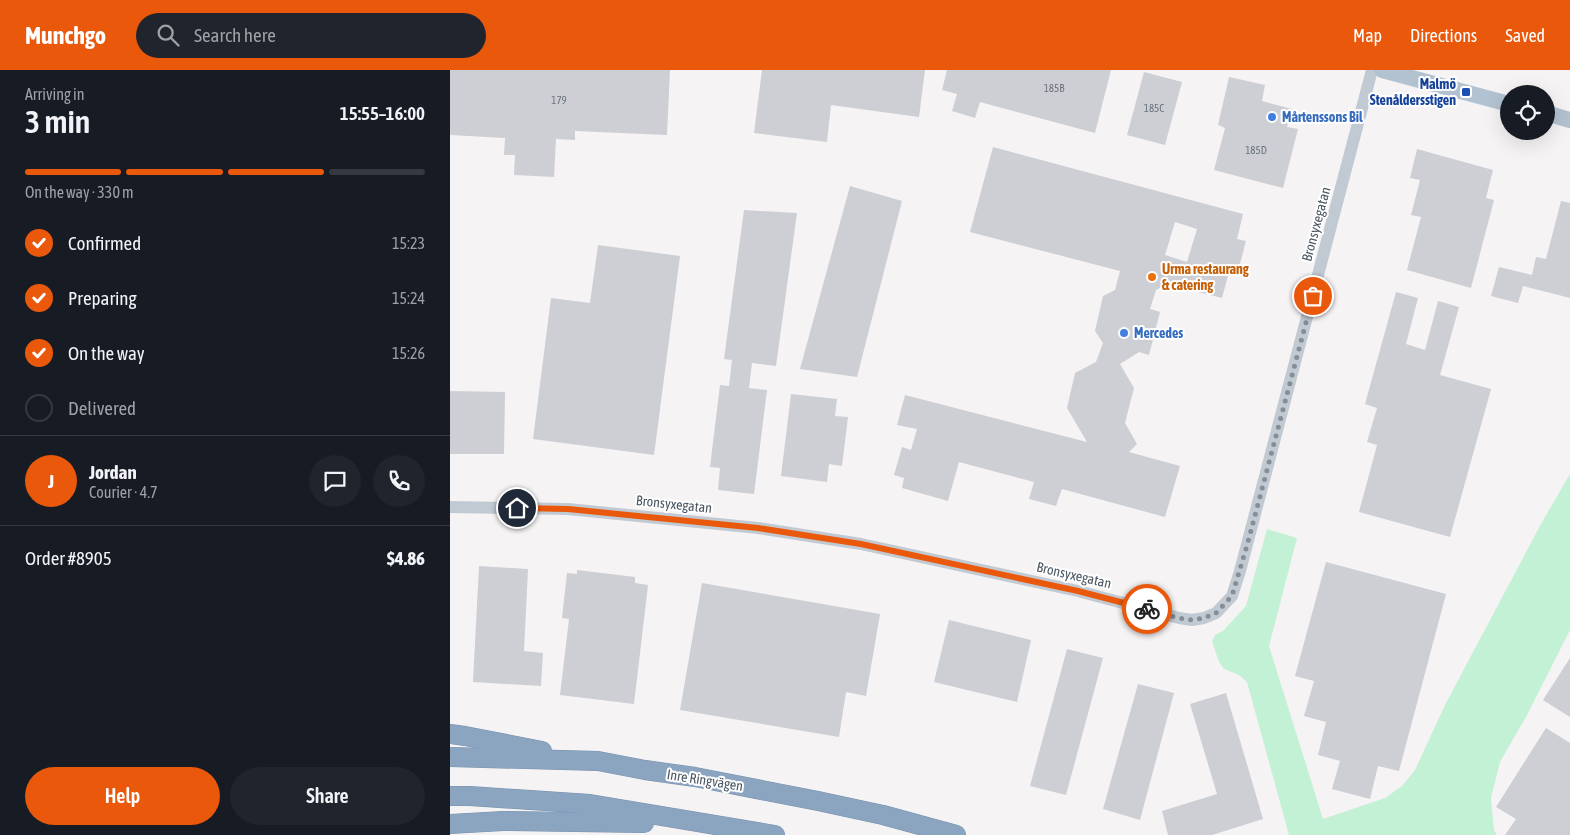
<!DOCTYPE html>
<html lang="en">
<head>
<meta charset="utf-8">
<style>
	:root { --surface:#171b24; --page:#20242c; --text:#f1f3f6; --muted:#9ea1a6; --line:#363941; --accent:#ea580c }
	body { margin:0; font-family:"Asap Condensed",sans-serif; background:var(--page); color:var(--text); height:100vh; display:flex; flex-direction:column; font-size:19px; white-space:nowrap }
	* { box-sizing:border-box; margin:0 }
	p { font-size:16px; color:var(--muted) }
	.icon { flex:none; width:28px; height:28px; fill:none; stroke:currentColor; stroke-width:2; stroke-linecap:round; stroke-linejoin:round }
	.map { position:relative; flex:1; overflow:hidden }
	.sheet { display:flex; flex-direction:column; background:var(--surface); width:450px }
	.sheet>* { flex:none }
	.fabs { position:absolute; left:1050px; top:15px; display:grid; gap:10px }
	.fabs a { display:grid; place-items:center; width:55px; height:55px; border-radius:50%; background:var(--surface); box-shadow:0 5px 20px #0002; font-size:25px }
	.pin { position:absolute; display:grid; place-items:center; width:42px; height:42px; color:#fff; margin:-21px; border:2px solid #fff; border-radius:50%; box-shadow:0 1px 5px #0007 }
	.courier { position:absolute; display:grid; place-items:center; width:50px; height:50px; margin:-25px; border:4px solid #ea580c; border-radius:50%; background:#fff; color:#222; box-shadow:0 1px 6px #0007 }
	.summary em { font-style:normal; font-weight:600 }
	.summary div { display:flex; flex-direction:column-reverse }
	.summary { display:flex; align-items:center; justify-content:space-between; height:85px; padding:0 25px }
	h1 { font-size:32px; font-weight:600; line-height:38px }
	.bar { display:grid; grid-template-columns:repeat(4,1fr); gap:8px 5px; align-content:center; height:60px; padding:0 25px }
	.bar i { height:6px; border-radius:4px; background:var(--line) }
	.bar .selected { background:var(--accent) }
	.bar p { grid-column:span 4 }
	.line { display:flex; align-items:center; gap:12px; padding:0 25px; border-top:1px solid var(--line) }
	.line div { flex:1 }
	.round { display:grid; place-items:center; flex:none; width:52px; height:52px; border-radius:26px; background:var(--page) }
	ol { padding:0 25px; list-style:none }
	li { display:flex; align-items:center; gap:15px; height:55px }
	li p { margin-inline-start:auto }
	li .icon { padding:5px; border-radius:50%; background:var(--accent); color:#fff; stroke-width:4 }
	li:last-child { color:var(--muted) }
	li i { width:28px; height:28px; border:2px solid var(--line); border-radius:50% }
	.action { display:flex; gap:10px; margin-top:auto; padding:10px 25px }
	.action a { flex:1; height:58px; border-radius:30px; background:var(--accent); color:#fff; font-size:20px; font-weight:600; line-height:58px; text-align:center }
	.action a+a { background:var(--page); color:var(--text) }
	header { display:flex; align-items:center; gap:30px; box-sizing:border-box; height:70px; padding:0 25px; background:var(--accent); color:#fff }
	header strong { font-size:24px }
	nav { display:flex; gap:28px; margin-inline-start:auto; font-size:18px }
	.search { width:350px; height:45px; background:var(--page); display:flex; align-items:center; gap:12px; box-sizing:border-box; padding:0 18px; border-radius:28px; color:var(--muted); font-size:19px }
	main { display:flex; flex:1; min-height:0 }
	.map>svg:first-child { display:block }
	.green { fill:#c3f1d5 }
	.building { fill:#cdcfd5; fill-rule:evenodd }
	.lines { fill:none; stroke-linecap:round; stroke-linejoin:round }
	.highway-casing { stroke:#7690ad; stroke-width:20 }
	.minor { stroke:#c1cad2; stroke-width:12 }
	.major { stroke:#b3c2d1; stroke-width:16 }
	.highway { stroke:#8ba5c1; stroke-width:19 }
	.done { stroke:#868d94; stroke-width:5; stroke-dasharray:0 9 }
	.route { stroke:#ea580c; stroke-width:6 }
	.transit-dot { fill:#1a4fb4; stroke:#fff; stroke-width:2 }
	.shop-dot { fill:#3f7fe0; stroke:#fff; stroke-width:2 }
	.food-dot { fill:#e8710a; stroke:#fff; stroke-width:2 }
	.labels { text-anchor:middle; stroke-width:4; stroke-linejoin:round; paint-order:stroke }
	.number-label { font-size:11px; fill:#6b747e }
	.transit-label { font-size:14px; font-weight:bold; fill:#164399; stroke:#fff; text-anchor:end }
	.shop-label { font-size:14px; font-weight:bold; fill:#366cbe; stroke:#fff; text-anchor:start }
	.street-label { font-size:14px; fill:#4a5661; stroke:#fff }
	.food-label { font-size:14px; font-weight:bold; fill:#c56008; stroke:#fff; text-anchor:start }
</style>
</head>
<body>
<header>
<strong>Munchgo</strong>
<div class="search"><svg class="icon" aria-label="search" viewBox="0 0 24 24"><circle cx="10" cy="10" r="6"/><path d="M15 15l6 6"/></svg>Search here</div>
<nav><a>Map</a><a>Directions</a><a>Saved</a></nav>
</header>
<main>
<section class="sheet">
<div class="summary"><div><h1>3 min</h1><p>Arriving in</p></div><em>15:55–16:00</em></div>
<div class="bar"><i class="selected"></i><i class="selected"></i><i class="selected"></i><i></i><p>On the way · 330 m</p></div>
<ol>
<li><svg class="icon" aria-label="check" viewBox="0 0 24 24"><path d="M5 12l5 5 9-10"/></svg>Confirmed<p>15:23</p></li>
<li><svg class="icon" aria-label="check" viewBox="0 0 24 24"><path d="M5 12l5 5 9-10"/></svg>Preparing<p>15:24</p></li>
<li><svg class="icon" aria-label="check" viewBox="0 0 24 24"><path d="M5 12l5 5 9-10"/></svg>On the way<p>15:26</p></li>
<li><i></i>Delivered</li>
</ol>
<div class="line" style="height:90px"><b class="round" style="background:var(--accent);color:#fff">J</b><div><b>Jordan</b><p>Courier · 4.7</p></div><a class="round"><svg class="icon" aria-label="chat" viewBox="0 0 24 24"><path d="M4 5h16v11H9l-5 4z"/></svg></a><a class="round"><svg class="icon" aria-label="phone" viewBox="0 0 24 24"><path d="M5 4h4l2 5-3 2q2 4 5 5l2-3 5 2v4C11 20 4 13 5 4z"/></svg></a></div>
<div class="line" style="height:65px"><div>Order #8905</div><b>$4.86</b></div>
<div class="action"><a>Help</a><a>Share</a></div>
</section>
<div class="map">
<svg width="1120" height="765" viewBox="0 0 1120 765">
	<rect width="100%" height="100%" fill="#f5f3f3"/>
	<polygon class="green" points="1120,404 1120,560 1077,645 1050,692 1041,728 1044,760 1047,765 839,765 797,612 789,605 774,599 769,592 762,571 765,565 773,561 796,536 817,459 847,468 819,576 873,749 935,728 952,716 965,700 995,635 1091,454"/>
	<g class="building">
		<polygon points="0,0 220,0 217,65 125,61 125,70 106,69 104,107 64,105 65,85 54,85 55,68 0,65"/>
		<polygon points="312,0 475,0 469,47 381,35 377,72 304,63"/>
		<polygon points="497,0 661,0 645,63 530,32 525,48 502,41 507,24 492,20"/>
		<polygon points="694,2 732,12 715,75 677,65"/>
		<polygon points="779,7 815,15 812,31 842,39 837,57 848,59 833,118 764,100 775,58 768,55"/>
		<path d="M543 77 793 144 787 169 796 171 787 205 779 202 772 228 717 214 706 220 700 239 710 242 699 285 689 282 670 294 684 318 675 353 687 374 679 382 730 396 715 447 612 419 606 436 579 429 584 412 509 392 498 431 452 418 454 408 444 405 452 377 461 380 467 359 447 355 455 325 637 372 617 338 625 303 646 292 653 273 645 261 653 226 665 220 670 201 520 162ZM725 152 747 159 737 192 715 185Z"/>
		<polygon points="967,79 1043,100 1036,128 1044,130 1021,218 957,200 971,147 961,145 970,110 960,108"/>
		<polygon points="400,116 452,131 407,307 350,299"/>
		<polygon points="1111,131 1120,133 1120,228 1073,216 1068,233 1041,226 1049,197 1082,205 1086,187 1096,189"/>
		<polygon points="294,140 347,143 326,296 302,293 299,318 317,320 304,424 268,420 270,398 260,397 270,315 279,316 282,290 274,289"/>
		<polygon points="148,175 230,186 204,385 83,369 101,228 140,233"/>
		<polygon points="946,222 968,228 956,274 975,280 988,231 1009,237 990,305 1041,319 1000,467 909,442 927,375 917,372 927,338 915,334"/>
		<polygon points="0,321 55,322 54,384 0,384"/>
		<polygon points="341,324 387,329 385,346 398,347 392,396 379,394 377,412 331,406"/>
		<polygon points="876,492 996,524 949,701 928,696 920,729 882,719 890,691 868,685 876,652 854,646 864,611 845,606"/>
		<polygon points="29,496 78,499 74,581 93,583 91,616 23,612"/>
		<polygon points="127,500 185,507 185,513 198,515 184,634 110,625 119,549 112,548 117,503 127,504"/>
		<polygon points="252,513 430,544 416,626 396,622 389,667 230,640"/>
		<polygon points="499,550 581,570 567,632 484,612"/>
		<polygon points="617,579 653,588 616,725 580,716"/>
		<polygon points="1120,588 1120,647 1093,630"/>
		<polygon points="688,614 724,623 690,750 653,739"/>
		<polygon points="776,623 813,749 762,765 718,765 712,741 767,724 740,634"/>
		<polygon points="1096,658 1120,673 1120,765 1055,765 1066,749 1046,737"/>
	</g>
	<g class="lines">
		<g class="highway-casing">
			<g id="highway">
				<polyline points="0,664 15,666 92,681"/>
				<polyline points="0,687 148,691 195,700 245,707 368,731 433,745 506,765"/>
				<polyline points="0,726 20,726 140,734 325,765"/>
				<polyline points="0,754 53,751 194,753"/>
			</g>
		</g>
		<polyline class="minor" points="0,437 118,439 308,458 411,474 628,521 729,548 742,550 754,548 766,543 782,526 790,501 922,0"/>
		<g class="major">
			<polyline points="932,0 1059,34"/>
			<polyline points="1096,43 1120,50"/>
		</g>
		<use href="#highway" class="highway"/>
	</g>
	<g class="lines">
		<polyline class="done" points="697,539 728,548 742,550 754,548 766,543 782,526 798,472 863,226"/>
		<polyline class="route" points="67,438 118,439 308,458 411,474 628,521 697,539"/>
	</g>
	<rect class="transit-dot" x="1011" y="17" width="10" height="10" rx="2.5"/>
	<g class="shop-dot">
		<circle cx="822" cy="47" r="5"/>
		<circle cx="674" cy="263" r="5"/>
	</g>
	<circle class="food-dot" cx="702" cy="207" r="5"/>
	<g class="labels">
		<g class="number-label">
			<text x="604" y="22">185B</text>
			<text x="109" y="34">179</text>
			<text x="704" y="42">185C</text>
			<text x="806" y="84">185D</text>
		</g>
		<g class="transit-label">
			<text x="1006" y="19">Malmö<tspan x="1006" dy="16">Stenåldersstigen</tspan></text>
		</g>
		<g class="shop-label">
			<text x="832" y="52">Mårtenssons Bil</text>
			<text x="684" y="268">Mercedes</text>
		</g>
		<g class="street-label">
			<text transform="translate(866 154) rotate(-75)" y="5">Bronsyxegatan</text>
			<text transform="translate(224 434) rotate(6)" y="5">Bronsyxegatan</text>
			<text transform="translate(624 505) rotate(13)" y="5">Bronsyxegatan</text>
			<text transform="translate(255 710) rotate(9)" y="5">Inre Ringvägen</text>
		</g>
		<g class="food-label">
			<text x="712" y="204">Urma restaurang<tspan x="712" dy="16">&amp; catering</tspan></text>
		</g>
	</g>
</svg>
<div class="fabs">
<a><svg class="icon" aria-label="locate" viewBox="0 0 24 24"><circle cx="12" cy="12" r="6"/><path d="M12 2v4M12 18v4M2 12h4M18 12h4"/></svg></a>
</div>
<div class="pin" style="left:863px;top:226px;background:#ea580c"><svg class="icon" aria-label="bag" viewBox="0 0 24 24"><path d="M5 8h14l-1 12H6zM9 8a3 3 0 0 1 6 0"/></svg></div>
<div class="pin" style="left:67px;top:438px;background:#1f2937"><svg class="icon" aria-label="home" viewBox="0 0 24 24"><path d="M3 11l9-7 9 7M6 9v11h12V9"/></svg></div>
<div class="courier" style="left:697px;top:539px"><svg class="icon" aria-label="bike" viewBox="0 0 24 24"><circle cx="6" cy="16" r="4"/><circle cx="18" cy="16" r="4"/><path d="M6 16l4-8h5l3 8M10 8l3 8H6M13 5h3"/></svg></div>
</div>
</main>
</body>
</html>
